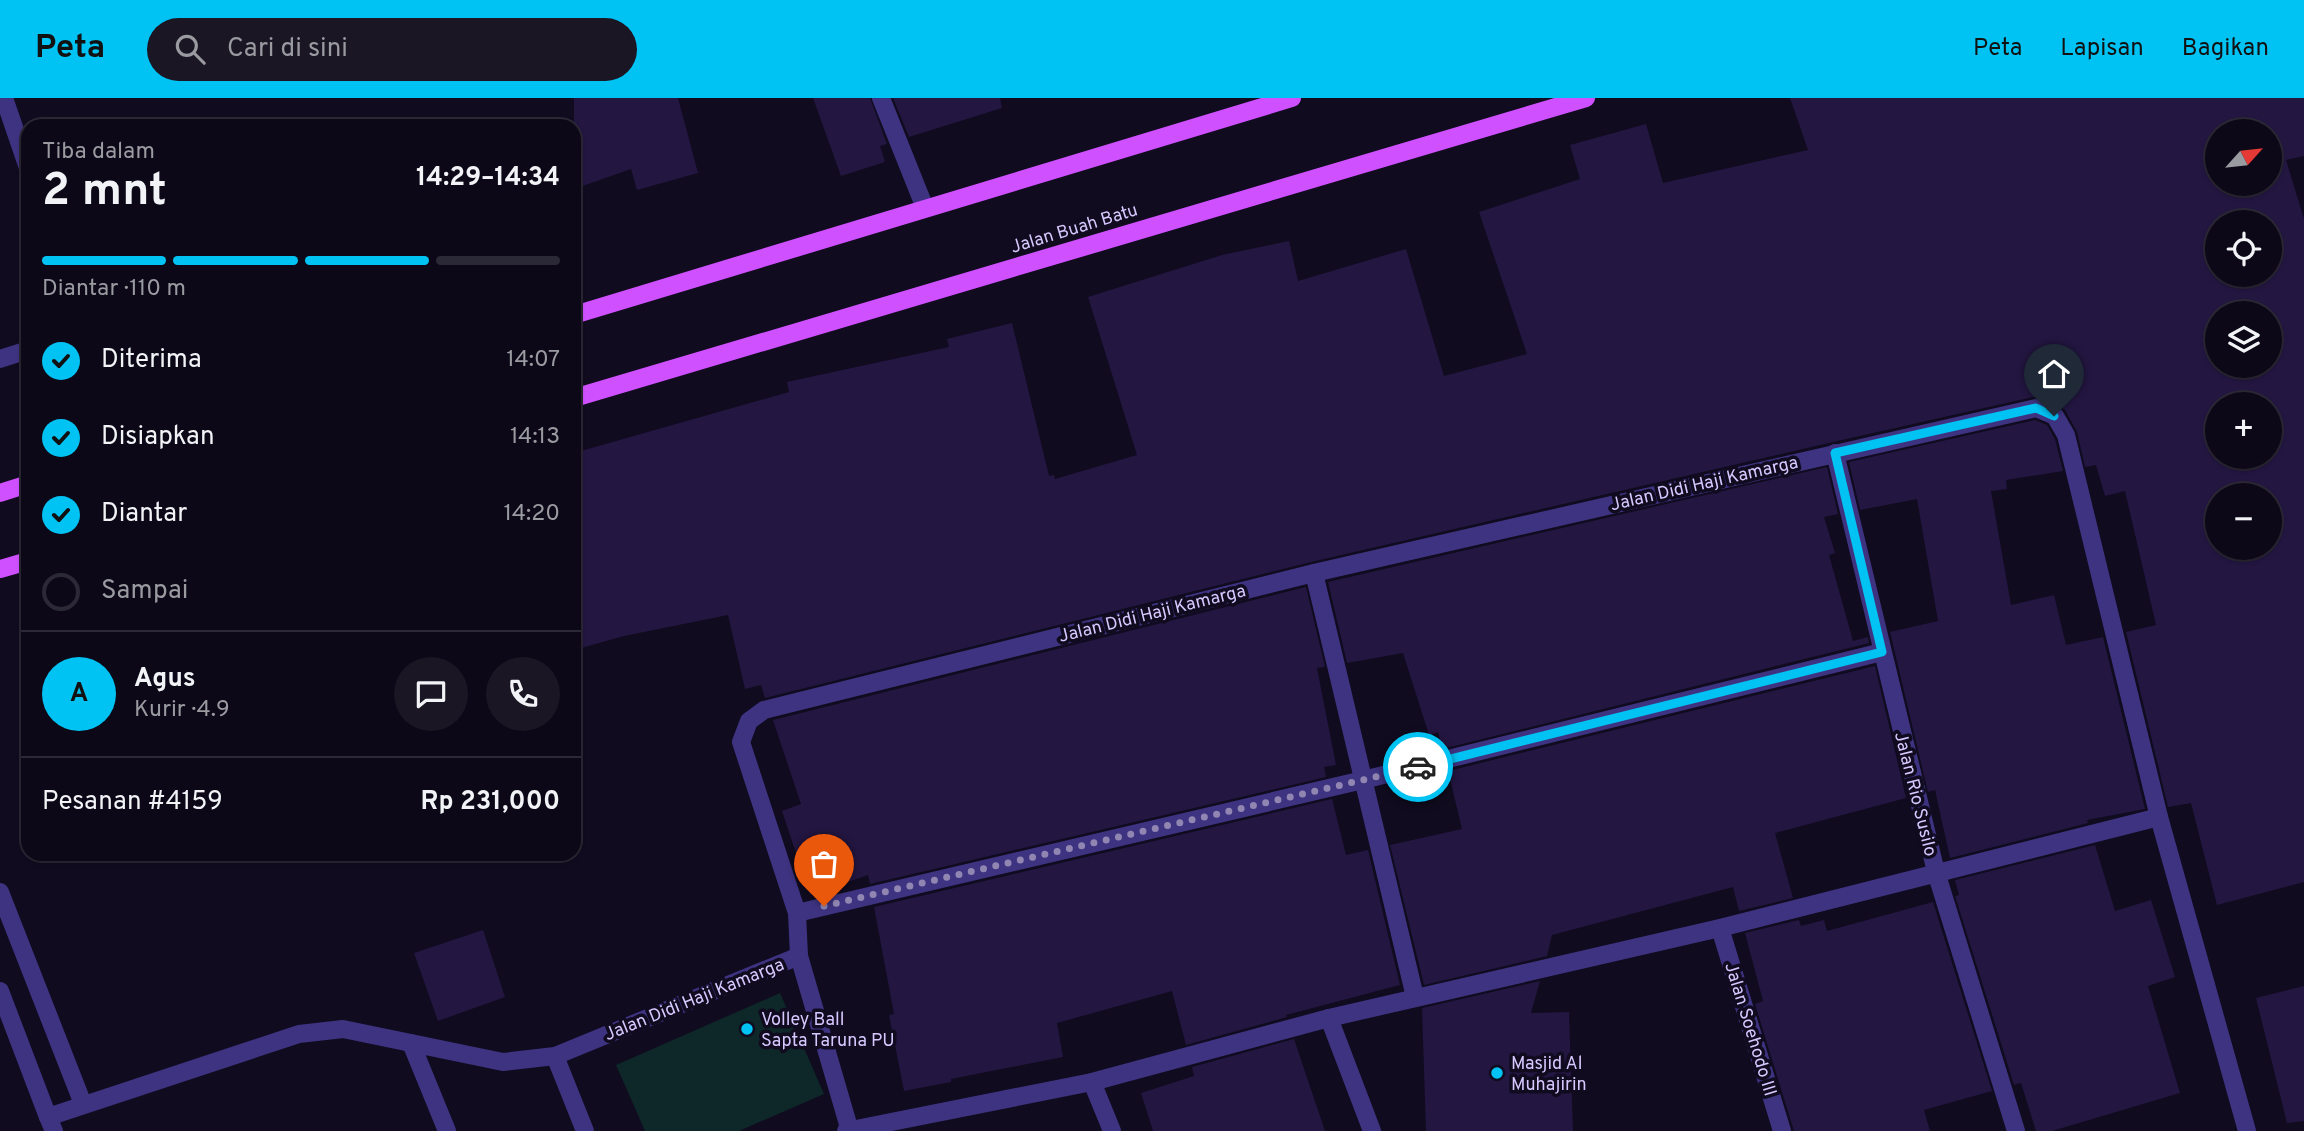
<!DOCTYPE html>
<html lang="id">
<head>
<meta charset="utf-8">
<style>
	:root { --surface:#0c0817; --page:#1a1624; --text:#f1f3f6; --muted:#9a9aa1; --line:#2c2936; --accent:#00c3f4 }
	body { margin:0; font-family:Overpass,sans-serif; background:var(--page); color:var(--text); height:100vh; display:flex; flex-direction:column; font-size:26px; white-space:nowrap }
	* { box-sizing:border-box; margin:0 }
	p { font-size:23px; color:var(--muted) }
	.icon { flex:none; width:38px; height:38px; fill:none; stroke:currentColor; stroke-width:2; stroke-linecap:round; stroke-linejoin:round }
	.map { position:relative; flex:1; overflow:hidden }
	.drawer { position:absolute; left:21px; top:21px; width:560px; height:742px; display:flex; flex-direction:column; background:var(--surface); border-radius:21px; box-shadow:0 2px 5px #0004,0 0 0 2px var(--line) }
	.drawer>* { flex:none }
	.needle { width:46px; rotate:63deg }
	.fabs { position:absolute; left:2205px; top:21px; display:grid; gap:14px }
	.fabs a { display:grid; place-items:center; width:77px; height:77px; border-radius:50%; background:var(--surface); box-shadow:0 2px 5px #0004,0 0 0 2px var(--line); font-size:35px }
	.pin { position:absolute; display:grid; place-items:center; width:60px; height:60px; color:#fff; margin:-72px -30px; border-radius:50% 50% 50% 0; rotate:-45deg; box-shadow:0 0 7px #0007 }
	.pin .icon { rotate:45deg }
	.courier { position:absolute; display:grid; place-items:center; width:70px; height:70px; margin:-35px; border:5px solid #00c3f4; border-radius:50%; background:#fff; color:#222; box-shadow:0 2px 9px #0007 }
	.head em { font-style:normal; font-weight:700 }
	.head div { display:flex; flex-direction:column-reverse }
	.head { display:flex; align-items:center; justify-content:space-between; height:119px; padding:0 21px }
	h1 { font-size:46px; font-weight:700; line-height:52px }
	.bar { display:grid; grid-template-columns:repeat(4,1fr); gap:10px 7px; align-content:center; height:84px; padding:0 21px }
	.bar i { height:9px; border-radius:5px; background:var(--line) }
	.bar .selected { background:var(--accent) }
	.bar p { grid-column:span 4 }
	.line { display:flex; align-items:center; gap:18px; padding:0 21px; border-top:2px solid var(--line) }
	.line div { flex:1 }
	.round { display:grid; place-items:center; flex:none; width:74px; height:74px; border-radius:37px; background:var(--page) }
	ol { padding:0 21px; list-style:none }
	li { display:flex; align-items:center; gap:21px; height:77px }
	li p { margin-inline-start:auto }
	li .icon { padding:7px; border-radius:50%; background:var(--accent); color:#111; stroke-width:4 }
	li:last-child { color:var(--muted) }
	li i { width:38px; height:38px; border:4px solid var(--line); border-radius:50% }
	header { display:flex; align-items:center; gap:42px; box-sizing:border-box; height:98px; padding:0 35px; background:var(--accent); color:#111 }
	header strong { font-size:33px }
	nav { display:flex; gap:38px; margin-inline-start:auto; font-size:24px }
	.search { width:490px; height:63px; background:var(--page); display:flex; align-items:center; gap:18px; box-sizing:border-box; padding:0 24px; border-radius:38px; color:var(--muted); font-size:26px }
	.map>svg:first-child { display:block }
	.green { fill:#0e2729 }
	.building { fill:#231641; fill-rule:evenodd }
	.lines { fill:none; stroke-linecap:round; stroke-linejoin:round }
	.service { stroke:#3e3381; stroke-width:18 }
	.minor { stroke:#3e3381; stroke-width:18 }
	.primary { stroke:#cf50ff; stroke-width:18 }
	.done { stroke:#9086b1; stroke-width:7; stroke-dasharray:0 12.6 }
	.route { stroke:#00c3f4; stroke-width:9 }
	.poi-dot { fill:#00c3f4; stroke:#100b1f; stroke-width:2.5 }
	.labels { text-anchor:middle; stroke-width:7; stroke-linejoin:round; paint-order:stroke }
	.street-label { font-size:18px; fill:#d5c9ff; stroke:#100b1f }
	.poi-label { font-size:18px; fill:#d5c9ff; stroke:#100b1f; text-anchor:start }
</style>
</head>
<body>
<header>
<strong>Peta</strong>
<div class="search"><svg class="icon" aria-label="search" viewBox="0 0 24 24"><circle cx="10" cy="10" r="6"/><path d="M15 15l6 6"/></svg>Cari di sini</div>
<nav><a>Peta</a><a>Lapisan</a><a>Bagikan</a></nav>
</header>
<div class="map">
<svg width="2304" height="1033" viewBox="0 0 2304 1033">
	<rect width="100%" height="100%" fill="#100b1f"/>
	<polygon class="green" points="780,895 824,996 739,1033 645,1033 616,967"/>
	<g class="building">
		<polygon points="574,0 678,0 698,75 637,92 631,71 574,91"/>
		<polygon points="813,0 870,0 887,46 880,48 885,64 841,78"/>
		<polygon points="893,0 1000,0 1002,10 909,39"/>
		<path d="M1790 0H2304V58L2286 62 2304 121V784L2217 807 2191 705 2168 709 2126 534 2156 527 2125 393 2105 398 2096 367 2085 369 2077 334 2065 312 2059 308 2040 299H2033L1833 344 1311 464 765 600 761 587 745 591 728 517 624 538 574 552V355L789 294 787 284 949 249 947 241 1012 225 1049 378 1054 377 1055 381 1137 357 1088 199 1222 157 1289 143 1298 183 1406 151 1444 278 1527 256 1479 114 1580 81 1570 47 1646 26 1663 85 1808 52ZM2217 33H2270V86H2217ZM2217 124H2270V177H2217ZM2217 215H2270V268H2217ZM2217 306H2270V359H2217ZM2217 397H2270V450H2217Z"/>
		<polygon points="2035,322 2047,327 2055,341 2063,373 2006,382 2007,391 1991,393 2011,507 2054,497 2066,547 2103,539 2145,711 2087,722 2088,725 1950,760 1935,692 1928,694 1890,534 1938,523 1917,401 1860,412 1849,364"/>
		<polygon points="1827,369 1838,416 1824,419 1835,455 1829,457 1853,543 1868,539 1869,545 1442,651 1438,634 1429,637 1403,555 1347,565 1328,484"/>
		<polygon points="1306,489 1325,569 1317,570 1336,667 1324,669 1326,679 870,786 868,777 810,797 782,713 801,706 773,622"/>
		<polygon points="1875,568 1906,700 1775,735 1793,800 1739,813 1733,789 1552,837 1547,858 1424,887 1390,747 1462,731 1448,673"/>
		<polygon points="1332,701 1346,757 1368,752 1400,887 1286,917 1287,919 1186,947 1172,893 1057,925 1063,959 951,981 951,984 904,993 889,917 894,916 874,809"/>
		<polygon points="2095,747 2115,813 2151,802 2175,879 2148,888 2180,995 2052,1033 2036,1033 2021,985 2014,987 1955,798 1959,797 1955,782"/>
		<polygon points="1933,804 1992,993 1924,1012 1930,1033 1794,1033 1755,906 1763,903 1745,835 1799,822 1801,828 1824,822 1827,833"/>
		<polygon points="483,832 505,899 438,923 414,855"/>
		<polygon points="1540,883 1531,915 1569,914 1573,1033 1426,1033 1422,910"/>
		<polygon points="2304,888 2304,1023 2287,1025 2256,900"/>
		<polygon points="1294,941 1325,1033 1153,1033 1141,995 1194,978 1192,969"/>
	</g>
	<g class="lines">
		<g class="service">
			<polyline points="4,0 28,70"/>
			<polyline points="0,261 28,252"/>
			<polyline points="48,1019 54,1033"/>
		</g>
		<g class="minor">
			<polyline points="881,0 925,110"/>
			<polyline points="1835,355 1936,774 2016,1033"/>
			<polyline points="1314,475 1415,899"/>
			<polyline points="0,794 83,1006"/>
			<polyline points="797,815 1363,682 1882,554"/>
			<polyline points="1720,830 1782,1033"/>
			<polyline points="799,858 850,1033"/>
			<polyline points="0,893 48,1019 299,936 343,931 503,964 555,958 799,858 797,815 741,644 749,623 764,612 1314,475 2036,310 2055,318 2066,337 2159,719 2247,1033"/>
			<polyline points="1329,920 1372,1033"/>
			<polyline points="411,945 447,1033"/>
			<polyline points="555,958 585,1033"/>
			<polyline points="1092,984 1112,1033"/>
			<polyline points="846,1033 1092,984 1329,920 1720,830 2159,719"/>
		</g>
		<g class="primary">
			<polyline points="574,217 1292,0"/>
			<polyline points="574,300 1586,0"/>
			<polyline points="0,395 28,386"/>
			<polyline points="0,471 28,463"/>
		</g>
	</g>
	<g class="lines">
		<polyline class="done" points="824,808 1418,669"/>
		<polyline class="route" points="1418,669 1882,554 1835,355 2036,310 2054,318"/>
	</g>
	<g class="poi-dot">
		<circle cx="747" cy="931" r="7"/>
		<circle cx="1497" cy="975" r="7"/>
	</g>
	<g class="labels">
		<g class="street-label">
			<text transform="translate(1074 130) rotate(-17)" y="6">Jalan Buah Batu</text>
			<text transform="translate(1704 385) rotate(-13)" y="6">Jalan Didi Haji Kamarga</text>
			<text transform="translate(1152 515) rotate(-14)" y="6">Jalan Didi Haji Kamarga</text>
			<text transform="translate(1916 696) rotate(76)" y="6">Jalan Rio Susilo</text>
			<text transform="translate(694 901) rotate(-22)" y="6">Jalan Didi Haji Kamarga</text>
			<text transform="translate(1751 931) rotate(73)" y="6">Jalan Soehodo III</text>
		</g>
		<g class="poi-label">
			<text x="761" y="927">Volley Ball<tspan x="761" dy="21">Sapta Taruna PU</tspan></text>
			<text x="1511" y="971">Masjid Al<tspan x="1511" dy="21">Muhajirin</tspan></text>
		</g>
	</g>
</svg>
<div class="fabs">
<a><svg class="needle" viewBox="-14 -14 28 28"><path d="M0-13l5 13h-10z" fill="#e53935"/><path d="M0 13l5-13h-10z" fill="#9a9aa1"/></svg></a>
<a><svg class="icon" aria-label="locate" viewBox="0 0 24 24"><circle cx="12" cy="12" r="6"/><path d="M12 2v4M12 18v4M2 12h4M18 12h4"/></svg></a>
<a><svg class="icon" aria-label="layers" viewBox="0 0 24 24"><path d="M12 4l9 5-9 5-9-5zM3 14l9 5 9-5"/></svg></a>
<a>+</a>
<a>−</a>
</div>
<div class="pin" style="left:824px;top:808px;background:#ea580c"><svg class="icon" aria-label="bag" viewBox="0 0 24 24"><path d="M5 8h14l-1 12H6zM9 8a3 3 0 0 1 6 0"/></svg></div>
<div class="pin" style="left:2054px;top:318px;background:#1f2937"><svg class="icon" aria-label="home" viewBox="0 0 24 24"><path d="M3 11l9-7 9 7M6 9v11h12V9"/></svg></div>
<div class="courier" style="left:1418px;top:669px"><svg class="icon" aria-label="car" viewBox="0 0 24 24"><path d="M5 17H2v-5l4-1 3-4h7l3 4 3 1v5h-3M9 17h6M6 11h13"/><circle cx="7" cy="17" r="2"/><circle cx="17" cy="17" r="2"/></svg></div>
<section class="drawer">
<div class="head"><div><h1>2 mnt</h1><p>Tiba dalam</p></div><em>14:29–14:34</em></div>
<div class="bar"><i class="selected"></i><i class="selected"></i><i class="selected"></i><i></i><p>Diantar · 110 m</p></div>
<ol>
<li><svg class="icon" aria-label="check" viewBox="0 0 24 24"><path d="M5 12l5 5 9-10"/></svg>Diterima<p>14:07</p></li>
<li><svg class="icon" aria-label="check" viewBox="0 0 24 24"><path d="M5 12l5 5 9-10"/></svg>Disiapkan<p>14:13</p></li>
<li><svg class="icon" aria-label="check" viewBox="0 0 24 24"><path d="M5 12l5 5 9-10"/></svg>Diantar<p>14:20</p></li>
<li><i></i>Sampai</li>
</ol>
<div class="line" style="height:126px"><b class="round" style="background:var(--accent);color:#111">A</b><div><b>Agus</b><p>Kurir · 4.9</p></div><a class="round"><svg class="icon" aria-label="chat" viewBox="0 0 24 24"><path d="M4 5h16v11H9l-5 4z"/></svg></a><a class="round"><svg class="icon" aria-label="phone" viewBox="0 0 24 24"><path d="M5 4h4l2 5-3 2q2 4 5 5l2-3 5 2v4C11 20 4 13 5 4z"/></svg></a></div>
<div class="line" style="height:91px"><div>Pesanan #4159</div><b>Rp 231,000</b></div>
</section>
</div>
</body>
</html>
